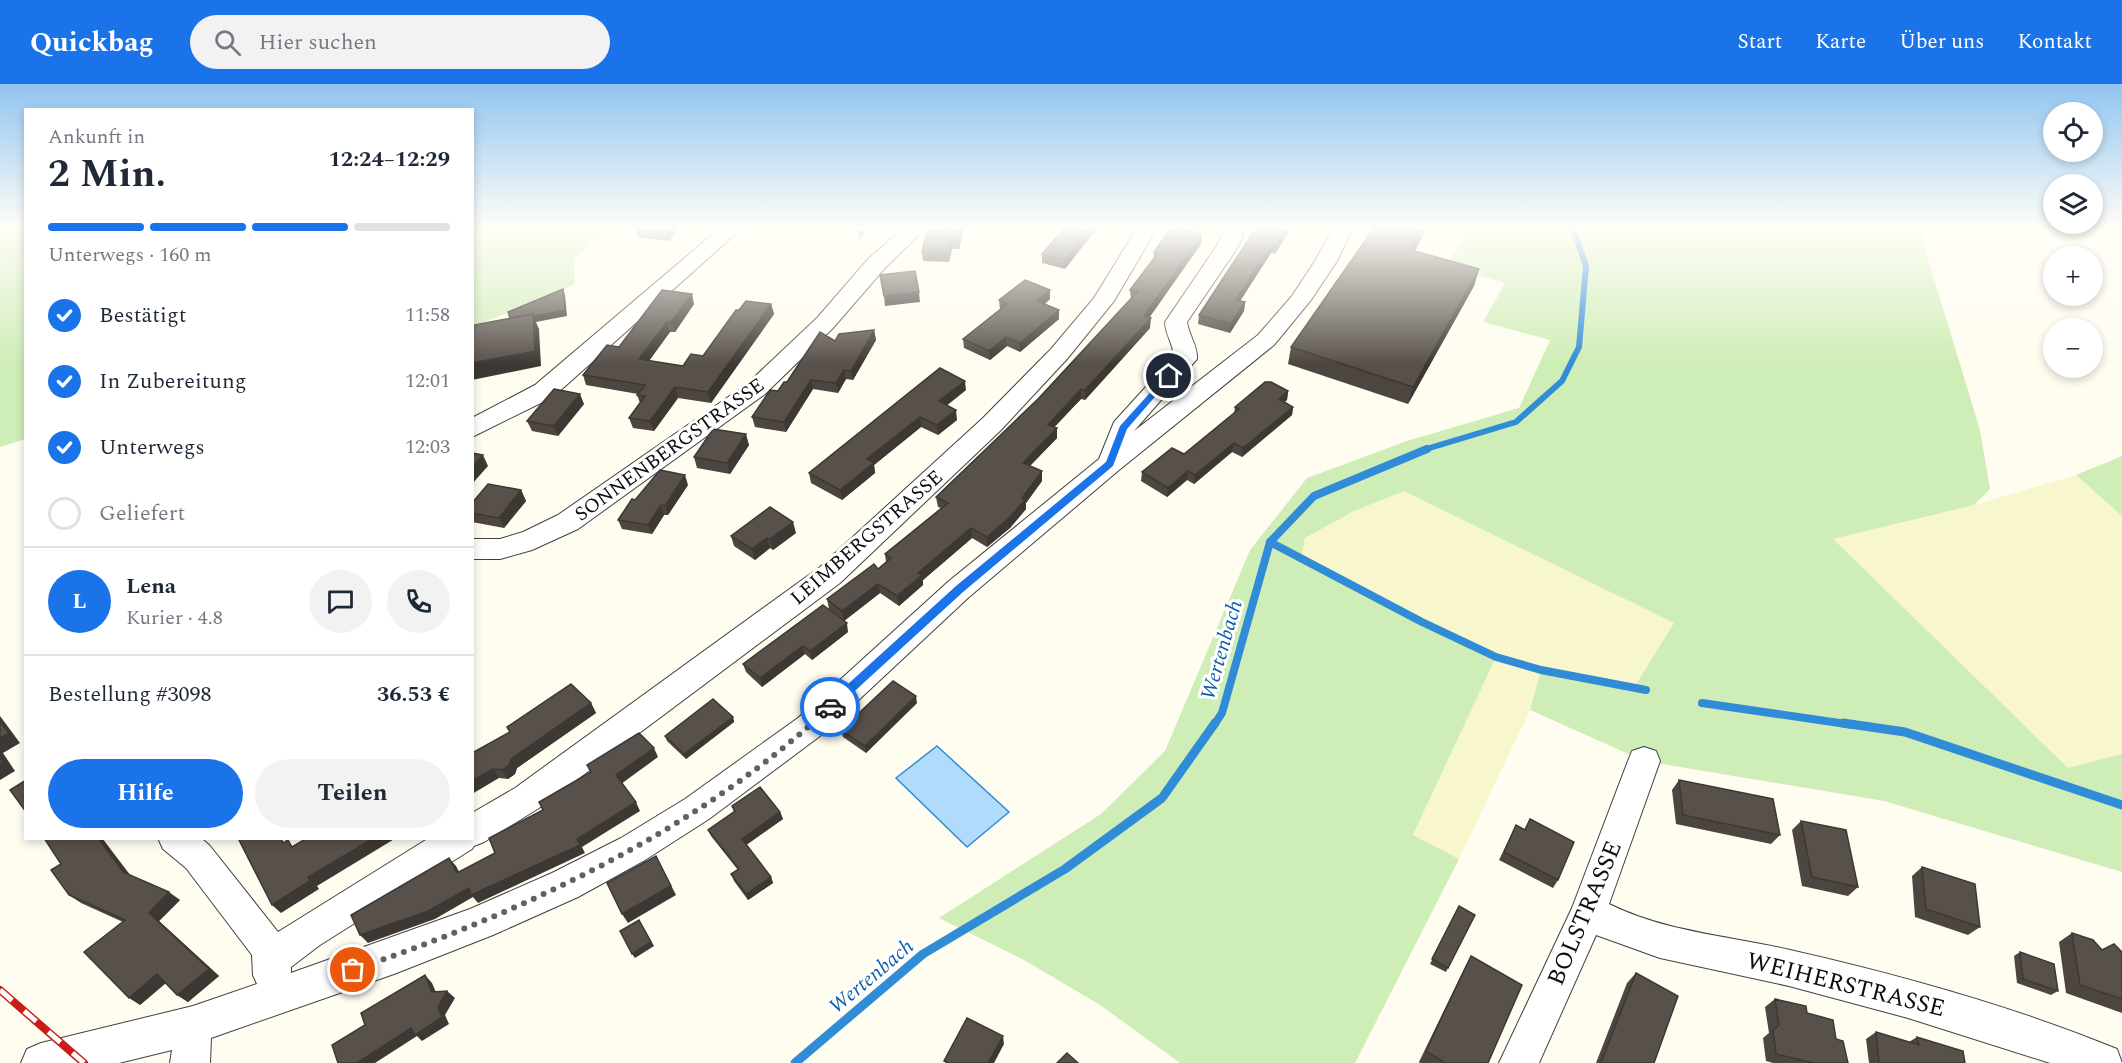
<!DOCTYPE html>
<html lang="de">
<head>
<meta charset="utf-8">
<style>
	:root { --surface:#fff; --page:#f2f2f3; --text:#1f2937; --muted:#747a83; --line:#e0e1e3; --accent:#1a73e8 }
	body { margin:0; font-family:Spectral,serif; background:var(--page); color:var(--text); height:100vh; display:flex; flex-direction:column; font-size:22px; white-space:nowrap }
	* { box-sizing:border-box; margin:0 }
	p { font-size:20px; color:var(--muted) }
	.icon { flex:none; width:33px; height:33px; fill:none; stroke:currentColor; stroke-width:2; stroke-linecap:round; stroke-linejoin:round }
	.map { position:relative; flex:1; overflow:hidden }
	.sheet { position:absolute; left:24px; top:24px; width:450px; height:732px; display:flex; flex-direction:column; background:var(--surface); border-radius:0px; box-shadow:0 3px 9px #0003 }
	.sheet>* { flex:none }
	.tools { position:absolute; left:2043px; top:18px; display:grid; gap:12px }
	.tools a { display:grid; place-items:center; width:60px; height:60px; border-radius:50%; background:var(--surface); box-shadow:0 3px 9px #0003; font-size:30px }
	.pin { position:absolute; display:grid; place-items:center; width:51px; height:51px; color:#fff; margin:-26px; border:3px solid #fff; border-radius:50%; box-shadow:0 2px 6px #0007 }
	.courier { position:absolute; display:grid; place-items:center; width:60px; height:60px; margin:-30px; border:4px solid #1a73e8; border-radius:50%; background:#fff; color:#222; box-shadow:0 2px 8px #0007 }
	.headline em { font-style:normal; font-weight:700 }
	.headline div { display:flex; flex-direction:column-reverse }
	.headline { display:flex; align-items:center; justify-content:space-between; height:102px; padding:0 24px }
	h1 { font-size:39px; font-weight:700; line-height:45px }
	.bar { display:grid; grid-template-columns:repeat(4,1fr); gap:9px 6px; align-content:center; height:72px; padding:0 24px }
	.bar i { height:8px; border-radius:4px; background:var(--line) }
	.bar .current { background:var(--accent) }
	.bar p { grid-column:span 4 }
	.line { display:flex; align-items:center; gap:15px; padding:0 24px; border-top:2px solid var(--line) }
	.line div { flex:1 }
	.round { display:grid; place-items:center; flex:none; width:63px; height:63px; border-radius:32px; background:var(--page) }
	ol { padding:0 24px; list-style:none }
	li { display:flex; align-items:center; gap:18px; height:66px }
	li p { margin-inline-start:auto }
	li .icon { padding:6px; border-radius:50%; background:var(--accent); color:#fff; stroke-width:4 }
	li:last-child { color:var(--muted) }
	li i { width:33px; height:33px; border:3px solid var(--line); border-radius:50% }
	.primary-button { display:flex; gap:12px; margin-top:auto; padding:12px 24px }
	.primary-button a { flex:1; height:69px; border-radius:36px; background:var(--accent); color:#fff; font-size:24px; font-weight:700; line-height:69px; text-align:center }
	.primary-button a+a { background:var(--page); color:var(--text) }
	header { display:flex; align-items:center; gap:36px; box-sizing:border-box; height:84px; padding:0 30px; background:var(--accent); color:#fff }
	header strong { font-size:28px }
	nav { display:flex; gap:33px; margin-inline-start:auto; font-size:21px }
	.search { width:420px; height:54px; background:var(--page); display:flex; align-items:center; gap:15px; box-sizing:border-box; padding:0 21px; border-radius:33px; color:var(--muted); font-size:22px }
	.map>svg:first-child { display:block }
	.farmland { fill:#f8f6cd }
	.green { fill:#cfedb6 }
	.water { fill:#b0dbfb; stroke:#318cd8; stroke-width:1.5 }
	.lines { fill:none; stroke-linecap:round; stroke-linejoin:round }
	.stream-far2 { stroke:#318cd8; stroke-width:6 }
	.stream-far1 { stroke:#318cd8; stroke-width:8 }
	.stream { stroke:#318cd8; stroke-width:9 }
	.minor-casing { stroke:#414141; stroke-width:2 }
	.minor { fill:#fff; fill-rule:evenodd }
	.rail-casing { stroke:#ca1d1b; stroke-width:8 }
	.rail { stroke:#fff; stroke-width:5; stroke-dasharray:16; stroke-linecap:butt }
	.wall { fill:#4c4540 }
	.shaded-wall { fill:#3e3834 }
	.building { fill:#58504a; stroke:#3e3834; stroke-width:1.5 }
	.route { fill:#1a73e8 }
	.done { stroke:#62625d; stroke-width:6; stroke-dasharray:0 10.8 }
	.labels { text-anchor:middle; stroke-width:6; stroke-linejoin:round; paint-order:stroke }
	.street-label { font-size:20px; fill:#0e0e0e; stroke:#fff }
	.water-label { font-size:21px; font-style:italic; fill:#0d5dab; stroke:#fff }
	.near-street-label { font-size:24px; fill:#0e0e0e; stroke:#fff }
</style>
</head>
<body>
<header>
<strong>Quickbag</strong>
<div class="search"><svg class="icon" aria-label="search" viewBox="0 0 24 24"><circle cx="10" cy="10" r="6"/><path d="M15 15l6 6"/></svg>Hier suchen</div>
<nav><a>Start</a><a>Karte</a><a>Über uns</a><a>Kontakt</a></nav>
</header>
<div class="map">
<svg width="2122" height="979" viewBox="0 0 2122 979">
	<rect width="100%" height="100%" fill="#fffdf0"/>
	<g class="farmland">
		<polygon points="2076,391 2122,432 2122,670 2068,684 1832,455 1974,421"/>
		<polygon points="1404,406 1674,539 1633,605 1541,587 1530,626 1459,775 1413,752 1496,573 1422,538 1301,475 1305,454 1354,427"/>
	</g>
	<g class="green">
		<polygon points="0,144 25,144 26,355 0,363"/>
		<polygon points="473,144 611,144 574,175 575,200 473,243"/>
		<polygon points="1472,144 1922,144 1925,165 1980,346 1990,405 1974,421 1833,455 2068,684 2122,670 2122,788 1884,717 1644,677 1530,626 1541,586 1633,605 1674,539 1404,407 1354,427 1305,454 1301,475 1422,538 1496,573 1413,751 1459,775 1355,979 1180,979 1100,921 1024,876 939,834 1101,730 1165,667 1250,466 1307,394 1407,357 1519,324 1550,256 1483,238 1505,199 1446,182"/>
		<polygon points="2122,372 2122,432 2076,391"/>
	</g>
	<polygon class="water" points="937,662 1009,728 967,763 896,694"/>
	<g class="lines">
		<polyline class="stream-far2" points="1423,366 1516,338 1562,297 1579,263 1586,182 1573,144"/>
		<g class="stream-far1">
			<polyline points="1270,458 1422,538 1496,573 1541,586 1646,606"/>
			<polyline points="1702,619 1853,641"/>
			<polyline points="1214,641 1222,629 1270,458 1314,412 1427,365"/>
		</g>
		<g class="stream">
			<polyline points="1843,639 1905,648 2122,721"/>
			<polyline points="795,979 923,870 1065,785 1162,714 1215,639"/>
		</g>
		<g class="minor-casing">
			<g id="minor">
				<polygon points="720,144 742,144 553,313 472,353 472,334 535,301"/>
				<polygon points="904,144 926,144 885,184 833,244 765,310 578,445 532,466 500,475 472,475 472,455 500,455 523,448 558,431 747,300 817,234 869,174"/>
				<path d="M1137 144H1157L1114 217 1067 275 1001 346 840 499 539 724 484 758 474 762 472 765 320 861 291 883V889L470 825 552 789 621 754 685 715 798 634 949 497 1099 375 1114 338 1173 273C1175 262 1165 251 1165 238L1216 163 1226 144H1246L1238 163 1187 238C1189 252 1198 262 1197 275L1134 347 1258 251 1292 212 1315 177 1333 144H1353L1337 177 1311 216 1274 261 1119 386 969 513 820 652 709 735 645 776 578 813 493 851 394 890 211 954 210 979H170L172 966 119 979H21L27 965 41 959 193 922 257 900 253 891 252 871 186 784 163 765 158 754H201L210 762 278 848 429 754H472V729L515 704 820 483 983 334 1051 265 1094 214Z"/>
				<path d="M1644 663 1656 667 1660 677 1609 820C1665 848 1730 852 1790 866 1900 891 2012 922 2117 965L2122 979H2050L1908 934 1789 902 1660 874 1596 851 1539 979H1499L1572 824 1628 677 1632 667Z"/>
			</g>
		</g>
		<use href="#minor" class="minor"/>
		<g class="rail-casing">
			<polyline id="rail" points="0,906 84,979"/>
		</g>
		<use href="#rail" class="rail"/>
	</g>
	<g class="wall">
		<polygon points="635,144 679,144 669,157 638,153"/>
		<polygon points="964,144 959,165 952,165 949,178 923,177 922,168"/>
		<polygon points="1061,144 1097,144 1065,185 1042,179 1042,170 1061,147"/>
		<polygon points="1171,144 1199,144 1196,149 1202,150 1201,160 1149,234 1150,244 1085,316 1081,315 1054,343 1057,344 1057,354 1030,382 1042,387 1042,397 1026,419 1026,425 1010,444 987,463 972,454 923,496 923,501 899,522 880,509 844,537 829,525 827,515 878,485 886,478 885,470 941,424 938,423 936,413 1038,315 1131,215 1130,206 1153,175 1154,168"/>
		<polygon points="1256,144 1291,144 1275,170 1271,169 1240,217 1245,218 1244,227 1230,249 1198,240 1199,231"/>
		<polygon points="1415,167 1479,185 1474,202 1408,320 1288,280 1291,263"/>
		<polygon points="1050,215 1045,220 1059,226 1059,235 1020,268 1007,262 990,276 964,264 963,255 1000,226 999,216"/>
		<polygon points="694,220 675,248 670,248 649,277 683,282 703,272 739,226 771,220 774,230 711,319 678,314 654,347 633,344 629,334 640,319 637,311 638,310 586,301 583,291 619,263"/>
		<polygon points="874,246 876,256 853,296 846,295 838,309 813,305 786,348 755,343 752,333 787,298 835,257"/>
		<polygon points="966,306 947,321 957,336 938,351 921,343 874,381 875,389 842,416 811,399 809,389"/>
		<polygon points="1288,307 1287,316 1284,318 1293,323 1292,331 1242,373 1232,368 1194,400 1187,396 1167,413 1141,397 1142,388 1184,370 1234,330 1235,323"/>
		<polygon points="584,320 558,352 532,347 527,337"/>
		<polygon points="749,361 730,390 697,384 694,373"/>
		<polygon points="688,401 668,431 664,431 652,450 622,445 618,436 635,416"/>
		<polygon points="521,406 526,417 504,444 472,438 472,419"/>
		<polygon points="796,449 773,466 770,464 755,476 734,462 731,452"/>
		<polygon points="848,548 812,576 805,570 762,603 746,588 743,580"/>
		<polygon points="591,619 596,629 517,684 515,690 508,695 499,694 474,668"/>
		<polygon points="917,619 866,669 843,653 841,646"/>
		<polygon points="733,633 734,638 686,675 667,657 665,652"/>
		<polygon points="1679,696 1780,751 1771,760 1676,740 1672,706"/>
		<polygon points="732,722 780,728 783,735 746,760 771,793 773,799 748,816 734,797 731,790 738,786 711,752 708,746 734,728"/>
		<polygon points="1530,735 1558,796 1553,804 1499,776 1516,741 1524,746"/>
		<polygon points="1801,737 1858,803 1848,812 1802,802 1792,746"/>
		<polygon points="44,754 102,754 129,791 180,816 159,837 219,892 188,918 177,911 166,899 140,921 123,838 81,819 69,811 61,780"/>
		<polygon points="1922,783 1980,843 1968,851 1915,833 1912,792"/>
		<polygon points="1459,822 1448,884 1446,888 1430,880"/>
		<polygon points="2072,849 2102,866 2122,868 2122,929 2066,909 2059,858"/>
		<polygon points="2020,868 2058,907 2051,911 2017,899 2014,872"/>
		<polygon points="1471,872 1488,979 1420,979 1419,978 1464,885"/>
		<polygon points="1636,889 1654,979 1596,979 1627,899"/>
		<polygon points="1775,915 1807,929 1836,955 1848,979 1773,979 1766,977 1763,954 1769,949 1765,923"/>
		<polygon points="1876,948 1909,958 1917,953 1965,979 1869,979 1866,955"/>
	</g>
	<g class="shaded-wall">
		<polygon points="669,144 679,144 669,157 667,147"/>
		<polygon points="860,144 868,144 860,156 858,147"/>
		<polygon points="961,144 964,144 959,165 958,156"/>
		<polygon points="1090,144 1097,144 1065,185 1065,176"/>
		<polygon points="1194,144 1199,144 1190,157 1191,148"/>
		<polygon points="1287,144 1291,144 1275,170 1276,161"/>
		<polygon points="1423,144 1427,144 1407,183 1411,166"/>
		<polygon points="1202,150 1201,160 1144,241 1144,232"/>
		<polygon points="951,155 952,165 949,178 948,169"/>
		<polygon points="1272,160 1271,169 1235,225 1236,216"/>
		<polygon points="1479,185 1474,202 1408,320 1413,303"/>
		<polygon points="563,205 565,211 567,232 536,238 539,245 541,282 472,296 472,279"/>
		<polygon points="1050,206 1050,215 1037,226 1037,217"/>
		<polygon points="919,208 920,218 885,222 884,212"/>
		<polygon points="692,210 694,220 675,248 671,238"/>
		<polygon points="1245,218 1244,227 1230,249 1231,240"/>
		<polygon points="771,220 774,230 711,319 708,308"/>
		<polygon points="1059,226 1059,235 1020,268 1020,259"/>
		<polygon points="1151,234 1150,244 1085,316 1085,306"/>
		<polygon points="667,238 670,248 642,286 639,275"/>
		<polygon points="874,246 876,256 853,296 851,287"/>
		<polygon points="1006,253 1007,262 990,276 989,267"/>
		<polygon points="844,286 846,295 838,309 836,299"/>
		<polygon points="811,296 813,305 786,348 784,338"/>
		<polygon points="965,297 966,306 940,327 939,317"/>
		<polygon points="675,303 678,314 654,347 650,337"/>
		<polygon points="1081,305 1081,315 1048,350 1048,341"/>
		<polygon points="1288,307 1287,316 1277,324 1279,315"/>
		<polygon points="580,310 584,320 558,352 554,342"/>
		<polygon points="1293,323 1292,331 1242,373 1243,364"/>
		<polygon points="956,326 957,336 938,351 937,341"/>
		<polygon points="920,333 921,343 874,381 875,389 842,416 840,406 867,375"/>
		<polygon points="1057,344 1057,354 1023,389 1023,379"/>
		<polygon points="746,350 749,361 730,390 727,379"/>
		<polygon points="1234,359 1232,368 1194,400 1195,391"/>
		<polygon points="483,371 488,382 472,400 472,383"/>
		<polygon points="1042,387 1042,397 1026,419 1026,425 1010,444 987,463 987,453 1022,414"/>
		<polygon points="1188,387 1187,396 1167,413 1168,404"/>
		<polygon points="685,391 688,401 668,431 665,422"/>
		<polygon points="521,406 526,417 504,444 499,434"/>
		<polygon points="661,421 664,431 652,450 648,441"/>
		<polygon points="793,438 796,449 773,466 770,455"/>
		<polygon points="971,444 972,454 923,496 923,501 899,522 897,512 918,489"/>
		<polygon points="767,454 770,464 755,476 752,465"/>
		<polygon points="878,500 880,509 844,537 842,527"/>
		<polygon points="847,539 848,548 812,576 810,567"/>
		<polygon points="803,562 805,570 762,603 760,594"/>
		<polygon points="916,612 917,619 866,669 865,662"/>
		<polygon points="591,619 596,629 517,684 515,690 508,695 502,686 511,675"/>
		<polygon points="0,632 20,659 3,669 15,687 0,696"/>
		<polygon points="733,633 734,638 686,675 684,670"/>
		<polygon points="654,664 658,673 621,700 616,691"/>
		<polygon points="493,685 499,694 472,710 472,697"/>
		<polygon points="636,718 640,727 582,763 585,769 478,819 473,813 435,835 368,859 360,851 469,804 577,755"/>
		<polygon points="780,728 783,735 745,762 742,755"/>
		<polygon points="98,754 102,754 134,796 123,788"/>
		<polygon points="374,754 396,754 317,802 319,805 281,829 272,821 308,793"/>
		<polygon points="656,772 676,811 628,839 622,830"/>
		<polygon points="449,774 456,782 464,797 457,789"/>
		<polygon points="771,793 773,799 748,816 746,810"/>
		<polygon points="169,808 180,816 159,837 219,892 188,918 177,911 149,829"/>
		<polygon points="639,836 654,862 635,874 632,870"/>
		<polygon points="157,890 168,897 140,921 129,914"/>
		<polygon points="425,891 432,899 439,915 432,908"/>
		<polygon points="447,907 455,914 445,931 449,940 422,957 417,952 375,979 357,979 438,923"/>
		<polygon points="1003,952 1004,960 994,979 988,979"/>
	</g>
	<g class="building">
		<polygon points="642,144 669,144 667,147"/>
		<polygon points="939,144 961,144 958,156 951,155 948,169 922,168 927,147 938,147"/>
		<polygon points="1064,144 1090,144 1065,176 1042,170"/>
		<polygon points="1171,144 1194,144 1191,148 1202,150 1144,232 1151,234 1085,306 1081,305 1048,341 1057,344 1023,379 1042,387 1022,414 1025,416 1009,434 987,453 971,444 918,489 922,491 897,512 878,500 842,527 827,515 874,480 878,485 891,474 885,470 948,419 936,413 1038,315 1138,207 1130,206 1158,169 1154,168"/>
		<polygon points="1256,144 1287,144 1276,161 1272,160 1236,216 1245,218 1231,240 1199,231"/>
		<polygon points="1374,144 1423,144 1411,166 1479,185 1413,303 1291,263"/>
		<polygon points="915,187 919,208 884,212 880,191"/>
		<polygon points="1025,196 1050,206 1037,217 1059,226 1020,259 1006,253 989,267 963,255 1007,220 999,216"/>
		<polygon points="563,205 565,226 534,232 533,230 510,234 508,228"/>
		<polygon points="662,206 692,210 671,238 667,238 639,275 683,282 691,270 703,272 736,226 739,226 746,217 771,220 708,308 675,303 650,337 629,334 645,312 637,311 645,301 583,291 607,261 619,263"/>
		<polygon points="533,230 535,267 472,279 472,249 474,248 475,241"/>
		<polygon points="874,246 851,287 844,286 836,299 811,296 784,338 752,333 770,306 778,307 784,298 787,298 820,248 835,257 839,250"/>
		<polygon points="940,284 965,297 939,317 956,326 937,341 920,333 867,375 874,379 840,406 809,389"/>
		<polygon points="1265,298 1271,298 1288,307 1279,315 1293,323 1243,364 1234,359 1195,391 1188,387 1168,404 1142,388 1172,364 1184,370 1239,325 1235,323"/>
		<polygon points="554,305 580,310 554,342 527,337"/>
		<polygon points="713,345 746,350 727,379 694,373"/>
		<polygon points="472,369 483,371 472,383"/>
		<polygon points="660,386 685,391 665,422 661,421 648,441 618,436 632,415 635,416"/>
		<polygon points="488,400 521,406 499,434 472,429 472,419"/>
		<polygon points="770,423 793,438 770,455 767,454 752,465 731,452"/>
		<polygon points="823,521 847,539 810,567 803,562 760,594 743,580"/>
		<polygon points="893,597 916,612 865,662 841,646"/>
		<polygon points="571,600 591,619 511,675 509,681 502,686 493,685 472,697 472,666 474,668 510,648 507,643"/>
		<polygon points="713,615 733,633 684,670 665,652"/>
		<polygon points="0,638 9,649 0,654"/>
		<polygon points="639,649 654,664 616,691 636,718 577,755 580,761 471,811 469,804 428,827 360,851 351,831 449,774 457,789 495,769 489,754 543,726 539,718 591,688 587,681"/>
		<polygon points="0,673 4,678 0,680"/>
		<polygon points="26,696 26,728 10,706"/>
		<polygon points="1679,696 1773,715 1780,751 1683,731"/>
		<polygon points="760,703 780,728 742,755 771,793 746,810 731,790 739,785 708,746 735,727 732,722"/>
		<polygon points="1530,735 1574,758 1558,796 1504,768 1516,741 1525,746"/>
		<polygon points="1801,737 1846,746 1858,803 1812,793"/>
		<polygon points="44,754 98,754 123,788 169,808 149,829 209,885 177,911 157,890 129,914 84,868 125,836 69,811 51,786 61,780"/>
		<polygon points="238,754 281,754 283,759 288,756 292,763 307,754 374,754 308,793 310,797 272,821"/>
		<polygon points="656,772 671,802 622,830 607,799"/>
		<polygon points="1922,783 1975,800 1980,843 1926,825"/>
		<polygon points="1459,822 1475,831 1448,884 1432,875"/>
		<polygon points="639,836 651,858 632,870 620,847"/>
		<polygon points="2072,849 2093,856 2102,866 2114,860 2122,868 2122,915 2080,901"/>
		<polygon points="2020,868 2054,880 2058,907 2023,895"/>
		<polygon points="1471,872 1522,901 1488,979 1445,979 1426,967"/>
		<polygon points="1636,889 1678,912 1654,979 1601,979"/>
		<polygon points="425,891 432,908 447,907 438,923 442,933 415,951 411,944 357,979 338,979 332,961 365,941 361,929"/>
		<polygon points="1775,915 1806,922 1807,929 1833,936 1836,955 1843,957 1848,979 1814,979 1776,970 1773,946 1779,941"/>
		<polygon points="967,934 1003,952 988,979 948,979 944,977"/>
		<polygon points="1876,948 1919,961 1917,953 1963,967 1965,979 1879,979"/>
		<polygon points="1067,969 1078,979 1057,979"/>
	</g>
	<linearGradient id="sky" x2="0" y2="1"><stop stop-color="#91c4f0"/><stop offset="0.51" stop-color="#fffef8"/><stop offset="1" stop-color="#fffef8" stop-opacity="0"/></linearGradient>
	<rect width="2122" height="281" fill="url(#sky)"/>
	<polygon class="route" points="1166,291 1173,292 1127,345 1113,382 963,508 834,626 826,626 826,620 956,502 1106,378 1120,342"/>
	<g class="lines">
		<path class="done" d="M353 886C523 828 698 747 830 623"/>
	</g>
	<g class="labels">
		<g class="street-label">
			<text transform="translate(669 365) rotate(-36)" y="7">SONNENBERGSTRASSE</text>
			<text transform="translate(866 453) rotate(-41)" y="7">LEIMBERGSTRASSE</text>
		</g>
		<g class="water-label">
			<text transform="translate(1221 566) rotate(-74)" y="7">Wertenbach</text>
			<text transform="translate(871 892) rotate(-40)" y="7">Wertenbach</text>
		</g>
		<g class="near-street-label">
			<text transform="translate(1584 829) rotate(-67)" y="8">BOLSTRASSE</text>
			<text transform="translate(1846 900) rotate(14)" y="8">WEIHERSTRASSE</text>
		</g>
	</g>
</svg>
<div class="tools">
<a><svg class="icon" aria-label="locate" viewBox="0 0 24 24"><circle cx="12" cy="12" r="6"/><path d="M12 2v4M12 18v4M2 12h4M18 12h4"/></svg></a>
<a><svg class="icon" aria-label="layers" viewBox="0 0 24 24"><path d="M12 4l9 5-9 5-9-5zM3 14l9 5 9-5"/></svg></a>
<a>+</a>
<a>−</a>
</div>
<div class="pin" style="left:353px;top:886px;background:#ea580c"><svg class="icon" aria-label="bag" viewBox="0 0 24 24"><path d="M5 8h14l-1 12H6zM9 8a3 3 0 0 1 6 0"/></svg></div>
<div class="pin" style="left:1169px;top:292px;background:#1f2937"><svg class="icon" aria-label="home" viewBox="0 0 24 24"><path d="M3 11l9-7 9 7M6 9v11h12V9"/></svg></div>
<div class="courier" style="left:830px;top:623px"><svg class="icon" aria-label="car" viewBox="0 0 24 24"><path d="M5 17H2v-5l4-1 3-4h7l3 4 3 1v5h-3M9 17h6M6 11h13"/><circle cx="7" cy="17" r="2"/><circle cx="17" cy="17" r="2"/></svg></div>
<section class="sheet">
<div class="headline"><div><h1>2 Min.</h1><p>Ankunft in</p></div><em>12:24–12:29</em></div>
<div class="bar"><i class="current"></i><i class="current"></i><i class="current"></i><i></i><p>Unterwegs · 160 m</p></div>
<ol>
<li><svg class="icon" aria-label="check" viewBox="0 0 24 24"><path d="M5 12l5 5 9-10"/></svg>Bestätigt<p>11:58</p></li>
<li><svg class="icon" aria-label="check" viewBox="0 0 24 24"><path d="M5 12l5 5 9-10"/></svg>In Zubereitung<p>12:01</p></li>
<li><svg class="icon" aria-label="check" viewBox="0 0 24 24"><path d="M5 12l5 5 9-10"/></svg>Unterwegs<p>12:03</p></li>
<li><i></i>Geliefert</li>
</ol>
<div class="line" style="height:108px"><b class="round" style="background:var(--accent);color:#fff">L</b><div><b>Lena</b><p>Kurier · 4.8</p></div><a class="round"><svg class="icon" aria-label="chat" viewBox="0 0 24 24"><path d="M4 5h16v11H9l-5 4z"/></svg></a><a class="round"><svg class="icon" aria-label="phone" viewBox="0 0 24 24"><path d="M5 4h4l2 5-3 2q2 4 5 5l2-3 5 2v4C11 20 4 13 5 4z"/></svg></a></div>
<div class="line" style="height:78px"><div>Bestellung #3098</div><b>36.53 €</b></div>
<div class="primary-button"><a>Hilfe</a><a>Teilen</a></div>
</section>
</div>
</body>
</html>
